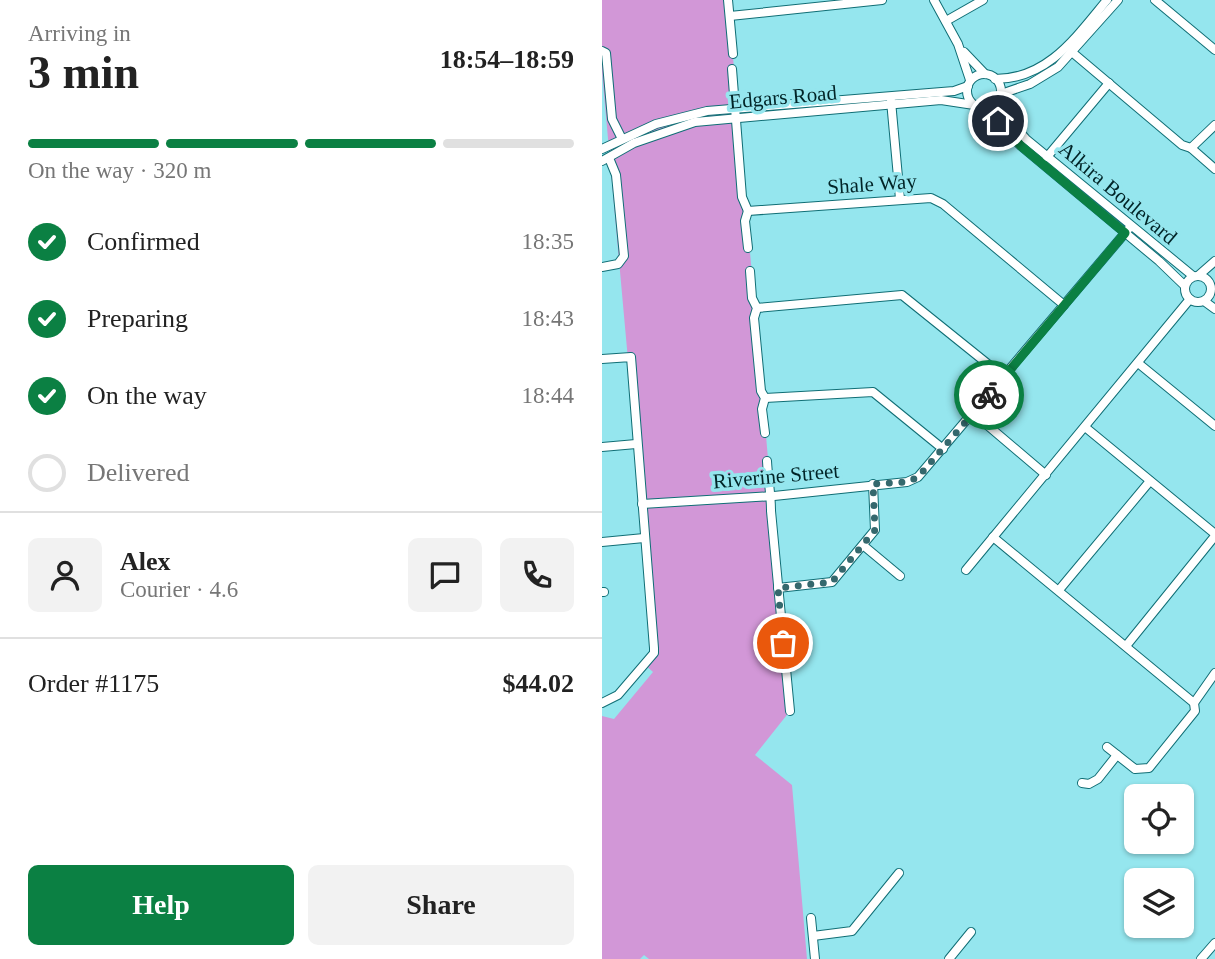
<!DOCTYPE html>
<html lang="en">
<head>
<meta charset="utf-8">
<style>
	:root { --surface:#fff; --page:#f2f2f2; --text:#222; --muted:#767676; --line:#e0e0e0; --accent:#0b8043 }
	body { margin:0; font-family:Georgia,serif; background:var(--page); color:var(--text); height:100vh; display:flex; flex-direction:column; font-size:26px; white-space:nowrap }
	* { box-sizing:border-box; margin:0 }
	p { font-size:23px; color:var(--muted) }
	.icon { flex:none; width:38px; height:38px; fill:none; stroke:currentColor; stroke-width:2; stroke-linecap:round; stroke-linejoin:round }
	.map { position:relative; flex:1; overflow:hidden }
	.side { display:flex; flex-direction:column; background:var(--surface); width:602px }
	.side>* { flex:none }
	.buttons { position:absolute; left:522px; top:784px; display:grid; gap:14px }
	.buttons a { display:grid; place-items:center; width:70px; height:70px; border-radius:10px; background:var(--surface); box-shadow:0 2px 5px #0004; font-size:35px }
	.pin { position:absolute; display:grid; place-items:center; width:60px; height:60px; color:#fff; margin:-30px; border:4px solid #fff; border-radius:50%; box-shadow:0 2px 7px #0007 }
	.courier { position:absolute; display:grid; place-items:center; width:70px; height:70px; margin:-35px; border:5px solid #0b8043; border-radius:50%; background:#fff; color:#222; box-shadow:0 2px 9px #0007 }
	.head em { font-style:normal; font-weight:700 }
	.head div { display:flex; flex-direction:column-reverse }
	.head { display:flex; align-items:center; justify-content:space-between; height:119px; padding:0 28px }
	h1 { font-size:46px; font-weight:700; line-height:52px }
	.bar { display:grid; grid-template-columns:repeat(4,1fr); gap:10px 7px; align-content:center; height:84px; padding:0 28px }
	.bar i { height:9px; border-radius:5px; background:var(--line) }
	.bar .current { background:var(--accent) }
	.bar p { grid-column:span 4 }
	.line { display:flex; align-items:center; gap:18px; padding:0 28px; border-top:2px solid var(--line) }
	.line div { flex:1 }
	.round { display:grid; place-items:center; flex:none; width:74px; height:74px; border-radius:10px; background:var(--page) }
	ol { padding:0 28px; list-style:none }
	li { display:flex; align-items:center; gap:21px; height:77px }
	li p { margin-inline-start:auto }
	li .icon { padding:7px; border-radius:50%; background:var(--accent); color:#fff; stroke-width:4 }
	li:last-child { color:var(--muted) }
	li i { width:38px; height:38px; border:4px solid var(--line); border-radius:50% }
	.action { display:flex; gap:14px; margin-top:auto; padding:14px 28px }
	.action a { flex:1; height:80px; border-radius:10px; background:var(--accent); color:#fff; font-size:28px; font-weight:700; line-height:80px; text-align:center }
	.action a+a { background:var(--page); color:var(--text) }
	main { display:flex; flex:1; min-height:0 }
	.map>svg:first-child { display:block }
	.park { fill:#d297d7 }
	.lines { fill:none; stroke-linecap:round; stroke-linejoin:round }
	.minor-casing { stroke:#106e75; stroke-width:10 }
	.minor { stroke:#fff; stroke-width:8 }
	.done { stroke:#35686d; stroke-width:7; stroke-dasharray:0 12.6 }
	.route { stroke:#0b8043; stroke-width:9 }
	.labels { text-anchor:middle; stroke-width:7; stroke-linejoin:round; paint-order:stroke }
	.street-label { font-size:21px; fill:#012427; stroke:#95e6ee }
</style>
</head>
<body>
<main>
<section class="side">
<div class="head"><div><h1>3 min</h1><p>Arriving in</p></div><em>18:54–18:59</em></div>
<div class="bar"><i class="current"></i><i class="current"></i><i class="current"></i><i></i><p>On the way · 320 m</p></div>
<ol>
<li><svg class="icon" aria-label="check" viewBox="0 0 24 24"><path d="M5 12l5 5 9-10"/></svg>Confirmed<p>18:35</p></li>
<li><svg class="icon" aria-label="check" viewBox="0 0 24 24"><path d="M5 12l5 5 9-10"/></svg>Preparing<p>18:43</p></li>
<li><svg class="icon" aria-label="check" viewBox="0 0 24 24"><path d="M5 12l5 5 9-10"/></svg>On the way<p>18:44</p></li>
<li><i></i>Delivered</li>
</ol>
<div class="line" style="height:126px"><a class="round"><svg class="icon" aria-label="person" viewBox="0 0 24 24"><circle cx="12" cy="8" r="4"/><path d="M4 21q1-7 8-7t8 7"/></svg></a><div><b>Alex</b><p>Courier · 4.6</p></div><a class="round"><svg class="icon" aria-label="chat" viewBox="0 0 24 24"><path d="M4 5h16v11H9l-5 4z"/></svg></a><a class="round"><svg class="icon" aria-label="phone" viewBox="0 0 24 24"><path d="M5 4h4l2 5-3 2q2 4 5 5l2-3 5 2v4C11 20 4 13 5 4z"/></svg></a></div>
<div class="line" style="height:91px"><div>Order #1175</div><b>$44.02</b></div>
<div class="action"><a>Help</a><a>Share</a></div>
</section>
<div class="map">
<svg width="613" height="959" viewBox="0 0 613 959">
	<rect width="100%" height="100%" fill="#95e6ee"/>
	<polygon class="park" points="0,0 126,0 188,711 153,755 190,785 205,959 47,959 42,955 38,959 0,959 0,716 12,719 51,672 42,664 52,648 0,72"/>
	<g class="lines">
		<g class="minor-casing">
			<g id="minor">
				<polyline points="126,0 131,54"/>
				<polyline points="332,0 356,44 368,80"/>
				<polyline points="553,0 613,50"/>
				<polyline points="128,16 280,0"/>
				<polyline points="344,21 381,0"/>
				<polyline points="0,51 4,53 10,119 20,139"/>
				<polyline points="362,52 383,74"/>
				<polyline points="471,53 580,145 589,148 613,169"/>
				<polyline points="130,69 140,197 146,211"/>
				<circle cx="382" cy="91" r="17"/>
				<path d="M393 79C446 79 474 37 505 0"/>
				<polyline points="399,94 428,84 456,67 516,0"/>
				<polyline points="397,99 402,115 424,139 591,276"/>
				<polyline points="289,101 298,199"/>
				<polyline points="380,108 419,146 557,261 583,286"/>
				<polyline points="589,148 613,125"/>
				<polyline points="0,149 54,124 105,111 352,91 366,86"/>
				<polyline points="445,157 507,83"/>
				<polyline points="0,161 32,143 93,122 339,100 372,105"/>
				<polyline points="146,211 329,198 341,204 462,305"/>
				<polyline points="146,211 143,221 146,248"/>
				<polyline points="0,267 16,264 22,256 14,175 7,158"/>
				<polyline points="148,271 150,298 155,308 152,318 159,391 163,398 160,409 163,433"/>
				<polyline points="597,275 613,261"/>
				<circle cx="596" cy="289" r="13"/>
				<polyline points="602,301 613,309"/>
				<polyline points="155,308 300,295 402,377"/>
				<polyline points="0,359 29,357 52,648 52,653 16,695 0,703"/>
				<polyline points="536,363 613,426"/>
				<polyline points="163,398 271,392 341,449"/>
				<polyline points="371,413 444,475"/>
				<polyline points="483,427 613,534"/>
				<polyline points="0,447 34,444"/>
				<path d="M165 461C166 480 169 493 169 511L188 711"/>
				<polyline points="40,504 172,496 305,482 316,477 529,226"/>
				<polyline points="391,537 592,703 593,711 547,768 533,769 505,747"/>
				<polyline points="0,542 42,538"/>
				<polyline points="262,546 298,576"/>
				<polyline points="364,570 588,299"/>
				<polyline points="176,588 230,582 273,530 271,484"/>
				<polyline points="457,590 548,481"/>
				<polyline points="0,592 2,592"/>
				<polyline points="524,646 613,536"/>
				<polyline points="592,703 613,673"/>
				<polyline points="480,783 487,784 496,779 515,755"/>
				<polyline points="209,918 213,959"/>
				<polyline points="211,936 250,931 297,873"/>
				<polyline points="347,959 369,932"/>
				<polyline points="599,959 613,943"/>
			</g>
		</g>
		<use href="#minor" class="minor"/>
	</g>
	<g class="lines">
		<polyline class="done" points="181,643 176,588 230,582 273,530 271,484 305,482 316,477 387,395"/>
		<polyline class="route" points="387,395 523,233 419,146 396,121"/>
	</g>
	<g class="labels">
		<g class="street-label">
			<text transform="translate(181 97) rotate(-5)" y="7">Edgars Road</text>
			<text transform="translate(270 184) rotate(-4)" y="7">Shale Way</text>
			<text transform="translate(516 193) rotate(40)" y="7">Alkira Boulevard</text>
			<text transform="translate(174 476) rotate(-5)" y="7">Riverine Street</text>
		</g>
	</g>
</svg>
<div class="buttons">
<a><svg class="icon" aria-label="locate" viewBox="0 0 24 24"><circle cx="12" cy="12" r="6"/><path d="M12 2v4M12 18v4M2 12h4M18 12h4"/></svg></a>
<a><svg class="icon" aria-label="layers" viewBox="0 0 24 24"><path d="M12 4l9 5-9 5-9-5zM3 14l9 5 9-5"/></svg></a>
</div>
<div class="pin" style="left:181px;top:643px;background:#ea580c"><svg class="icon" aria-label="bag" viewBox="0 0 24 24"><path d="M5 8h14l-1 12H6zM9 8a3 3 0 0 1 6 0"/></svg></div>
<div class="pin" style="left:396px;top:121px;background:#1f2937"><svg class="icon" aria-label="home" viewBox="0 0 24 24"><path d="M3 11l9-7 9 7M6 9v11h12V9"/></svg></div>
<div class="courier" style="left:387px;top:395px"><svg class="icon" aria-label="bike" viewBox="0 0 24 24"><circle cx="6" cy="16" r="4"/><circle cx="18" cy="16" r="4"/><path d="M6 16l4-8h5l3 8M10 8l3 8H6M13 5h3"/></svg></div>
</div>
</main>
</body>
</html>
